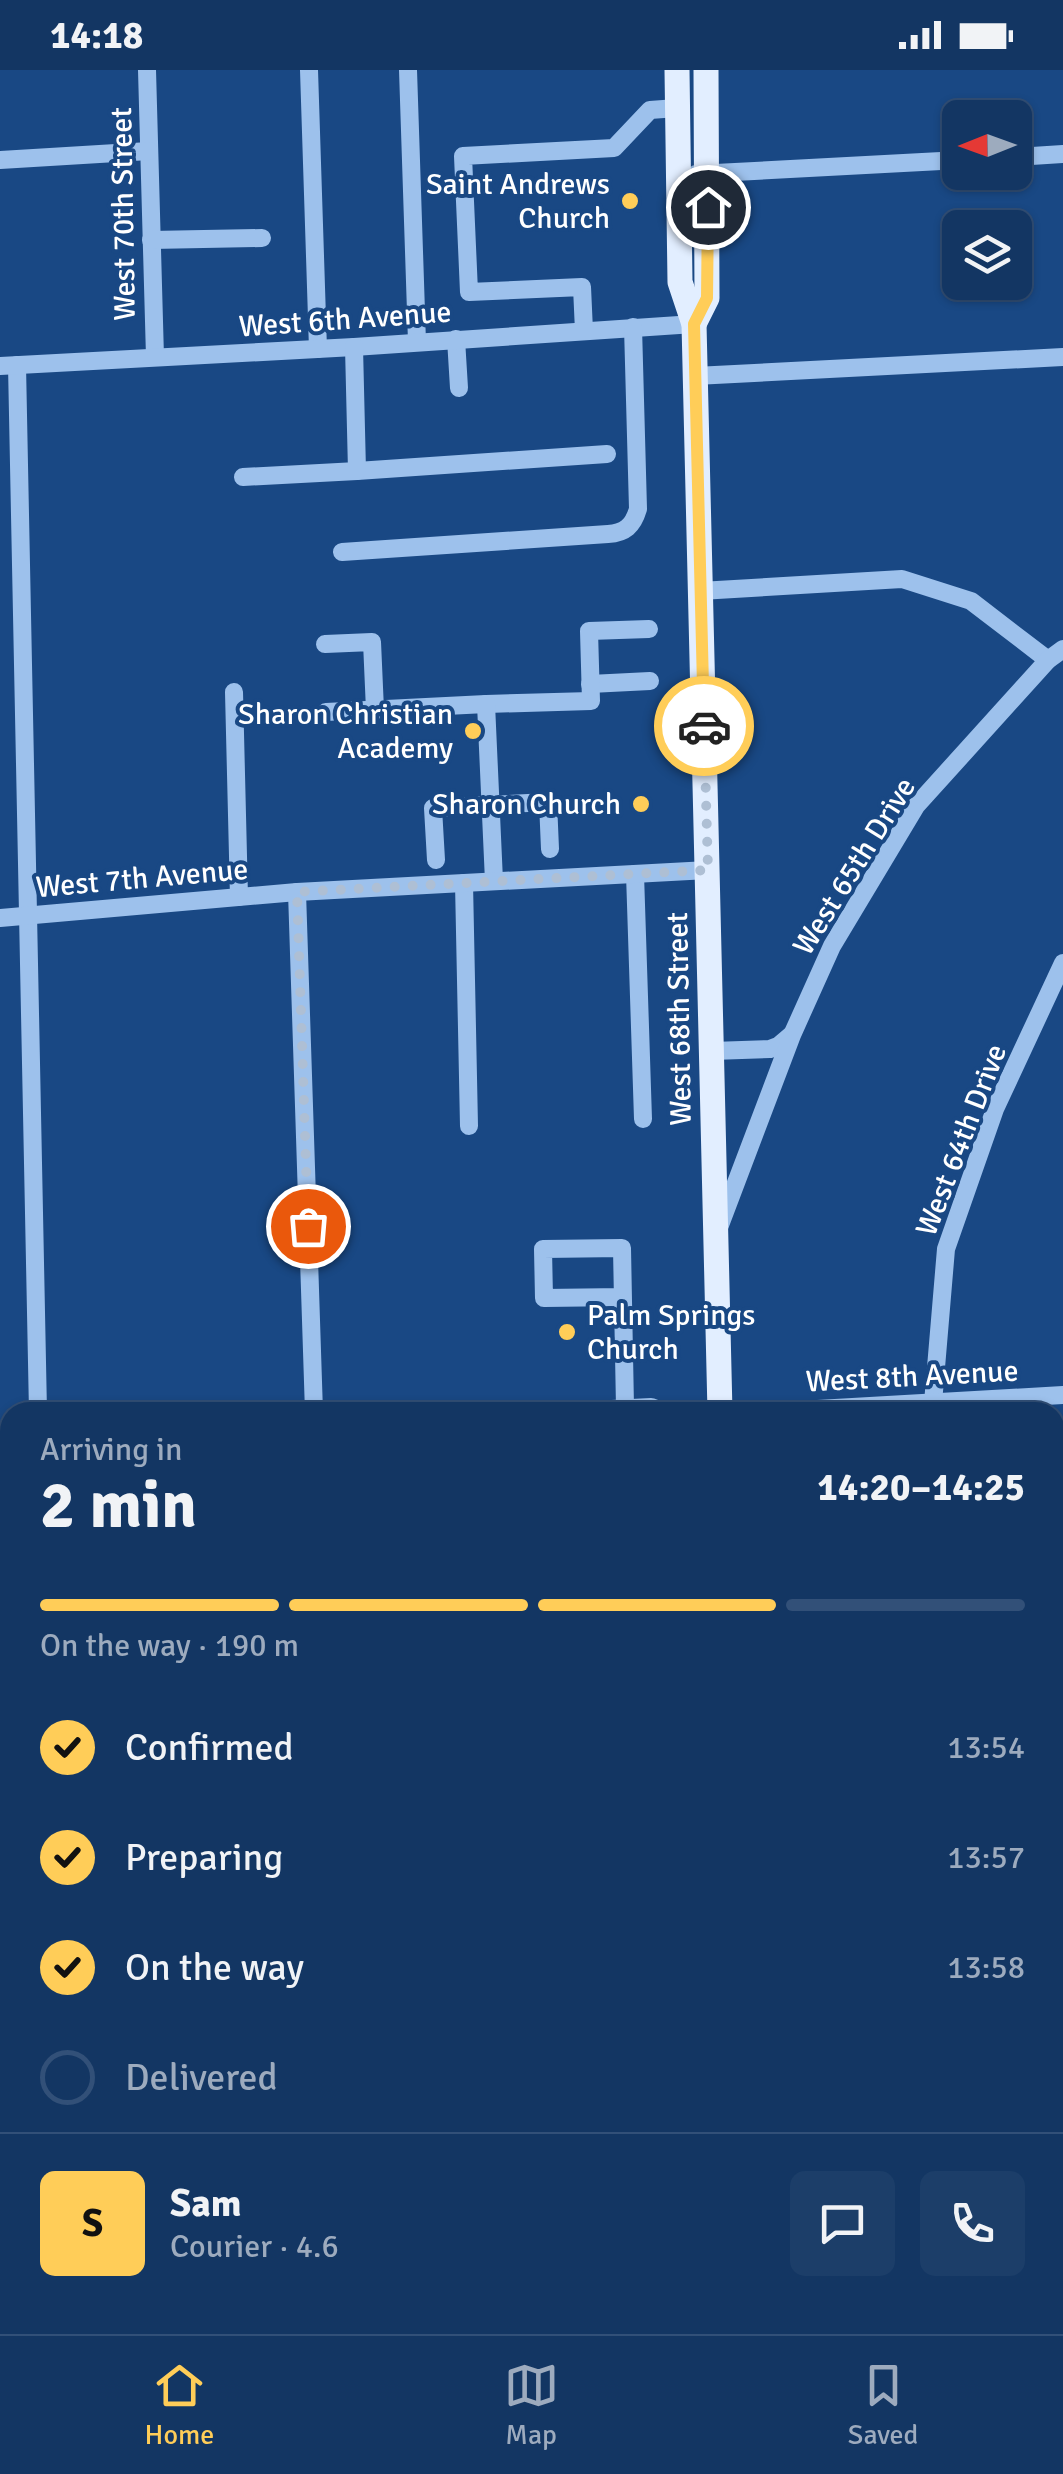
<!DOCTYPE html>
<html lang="en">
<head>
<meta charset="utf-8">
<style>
	:root { --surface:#133663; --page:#1c3e69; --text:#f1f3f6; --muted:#9dabbe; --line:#325078; --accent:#ffcd58 }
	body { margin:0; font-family:Signika,sans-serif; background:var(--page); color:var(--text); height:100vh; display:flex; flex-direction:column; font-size:38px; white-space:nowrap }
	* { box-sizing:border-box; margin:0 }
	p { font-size:32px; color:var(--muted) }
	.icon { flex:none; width:55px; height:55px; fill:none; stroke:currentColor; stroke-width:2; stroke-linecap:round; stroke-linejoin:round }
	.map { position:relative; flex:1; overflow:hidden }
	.sheet { position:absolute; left:0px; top:1332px; width:1065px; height:932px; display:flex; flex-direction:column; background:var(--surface); border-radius:30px 30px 0 0; box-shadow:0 2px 8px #0004,0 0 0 2px var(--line) }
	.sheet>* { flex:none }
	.needle { width:65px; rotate:269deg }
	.tools { position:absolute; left:942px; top:30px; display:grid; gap:20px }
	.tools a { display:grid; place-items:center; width:90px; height:90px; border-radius:15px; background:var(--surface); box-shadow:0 2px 8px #0004,0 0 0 2px var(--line); font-size:50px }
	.pin { position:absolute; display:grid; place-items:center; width:85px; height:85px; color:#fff; margin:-42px; border:5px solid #fff; border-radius:50%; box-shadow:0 2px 10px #0007 }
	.courier { position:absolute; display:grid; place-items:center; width:100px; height:100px; margin:-50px; border:8px solid #ffcd58; border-radius:50%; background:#fff; color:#222; box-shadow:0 2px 12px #0007 }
	.head em { font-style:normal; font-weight:700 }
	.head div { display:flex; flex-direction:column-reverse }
	.head { display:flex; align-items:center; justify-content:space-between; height:170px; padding:0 40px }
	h1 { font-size:65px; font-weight:700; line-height:75px }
	.bar { display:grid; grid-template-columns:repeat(4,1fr); gap:15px 10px; align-content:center; height:120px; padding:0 40px }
	.bar i { height:12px; border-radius:8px; background:var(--line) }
	.bar .on { background:var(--accent) }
	.bar p { grid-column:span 4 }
	.line { display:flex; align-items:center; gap:25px; padding:0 40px; border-top:2px solid var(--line) }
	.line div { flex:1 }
	.round { display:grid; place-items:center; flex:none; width:105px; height:105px; border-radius:15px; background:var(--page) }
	ol { padding:0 40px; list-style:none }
	li { display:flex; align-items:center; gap:30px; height:110px }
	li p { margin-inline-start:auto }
	li .icon { padding:10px; border-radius:50%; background:var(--accent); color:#111; stroke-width:4 }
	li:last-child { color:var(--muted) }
	li i { width:55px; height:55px; border:5px solid var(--line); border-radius:50% }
	.status { display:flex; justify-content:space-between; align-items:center; height:70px; padding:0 50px; background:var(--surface); direction:ltr }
	.status svg { height:28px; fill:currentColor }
	.menu { display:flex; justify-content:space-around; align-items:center; height:140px; border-top:2px solid var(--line); background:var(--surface); font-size:28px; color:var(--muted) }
	.menu a { display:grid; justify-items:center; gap:5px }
	.menu .on { color:var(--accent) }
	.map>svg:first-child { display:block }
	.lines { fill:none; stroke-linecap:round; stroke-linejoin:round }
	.minor { stroke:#9dc1ec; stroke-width:18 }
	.major { stroke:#e2eeff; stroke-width:25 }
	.done { stroke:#aebfd4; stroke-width:10; stroke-dasharray:0 18 }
	.route { stroke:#ffcd58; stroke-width:12 }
	.poi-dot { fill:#ffcd58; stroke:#194884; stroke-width:4 }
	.labels { text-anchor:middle; stroke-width:8; stroke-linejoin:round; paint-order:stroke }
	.poi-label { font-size:30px; fill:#fff; stroke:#194884; text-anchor:end }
	.street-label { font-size:30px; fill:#fff; stroke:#194884 }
</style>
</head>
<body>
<div class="status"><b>14:18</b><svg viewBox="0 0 49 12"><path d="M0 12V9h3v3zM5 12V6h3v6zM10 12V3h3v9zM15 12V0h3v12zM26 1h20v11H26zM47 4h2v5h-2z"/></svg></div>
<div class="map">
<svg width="1063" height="2264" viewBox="0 0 1063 2264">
	<rect width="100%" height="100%" fill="#194884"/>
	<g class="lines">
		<g class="minor">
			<polyline points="147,0 155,287"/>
			<polyline points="309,0 318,279"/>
			<polyline points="408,0 417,272"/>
			<polyline points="1015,87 1063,84"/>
			<polyline points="0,90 149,81"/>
			<polyline points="696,104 960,90"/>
			<polyline points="151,170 262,168"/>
			<polyline points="584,261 582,217 469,222 463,86 614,78 650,40 677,38"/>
			<polyline points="456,269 459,318"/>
			<polyline points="17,295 38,1342"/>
			<polyline points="0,296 354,277 694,254"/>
			<polyline points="695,306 1063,287"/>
			<polyline points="357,401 607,384"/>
			<polyline points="243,407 357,401 354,277"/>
			<path d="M342 482 608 464C625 463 633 456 638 439L633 257"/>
			<polyline points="700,521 902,509 971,531 1048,590"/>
			<polyline points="325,574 372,572 375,640"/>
			<polyline points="590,614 650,611"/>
			<polyline points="234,622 239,827"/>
			<polyline points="486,634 591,631 589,561 649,559"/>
			<polyline points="326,642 486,634 494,811"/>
			<polyline points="436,790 433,738 548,732 550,779"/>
			<polyline points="635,804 643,1049"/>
			<polyline points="464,813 469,1056"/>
			<polyline points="297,822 314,1342"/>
			<polyline points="0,848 297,822 708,800"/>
			<polyline points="712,981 770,979 778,976 791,965"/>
			<polyline points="720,1155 792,965 832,876 916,736 1048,590 1063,579"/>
			<polyline points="623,1227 544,1228 543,1179 622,1178 625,1337"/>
			<polyline points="933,1333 946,1179 995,1039 1063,893"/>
			<polyline points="553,1342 651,1337 664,1342"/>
			<polyline points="765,1342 1063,1325"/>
			<polyline points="0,1387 10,1387"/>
			<polyline points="1055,1965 1063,1964"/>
			<polyline points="0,2156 10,2156"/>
			<polyline points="277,2255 277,2264"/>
			<polyline points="675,2255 676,2264"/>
			<polyline points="993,2255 993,2264"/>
		</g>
		<g class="major">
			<polyline points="677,0 680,212 694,254 720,1342"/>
			<polyline points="694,254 707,228 706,0"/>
			<polyline points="774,2255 774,2264"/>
		</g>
	</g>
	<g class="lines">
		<polyline class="done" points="308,1156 297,822 708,800 704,656"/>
		<polyline class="route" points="704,656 694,254 707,228 708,137"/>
	</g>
	<g class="poi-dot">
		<circle cx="630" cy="131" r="10"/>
		<circle cx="473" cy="661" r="10"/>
		<circle cx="641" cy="734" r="10"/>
		<circle cx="567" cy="1262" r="10"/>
	</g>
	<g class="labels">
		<g class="poi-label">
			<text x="610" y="124">Saint Andrews<tspan x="610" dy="34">Church</tspan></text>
			<text x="453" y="654">Sharon Christian<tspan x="453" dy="34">Academy</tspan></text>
			<text x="621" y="744">Sharon Church</text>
			<text x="587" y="1255" text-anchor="start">Palm Springs<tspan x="587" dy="34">Church</tspan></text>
		</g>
		<g class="street-label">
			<text transform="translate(123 144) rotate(-91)" y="10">West 70th Street</text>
			<text transform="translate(345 249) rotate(-4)" y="10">West 6th Avenue</text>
			<text transform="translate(854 796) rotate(-58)" y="10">West 65th Drive</text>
			<text transform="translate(142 808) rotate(-5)" y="10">West 7th Avenue</text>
			<text transform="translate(679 949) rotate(-91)" y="10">West 68th Street</text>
			<text transform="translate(961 1070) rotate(-69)" y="10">West 64th Drive</text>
			<text transform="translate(912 1306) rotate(-3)" y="10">West 8th Avenue</text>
		</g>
	</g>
</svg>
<div class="tools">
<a><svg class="needle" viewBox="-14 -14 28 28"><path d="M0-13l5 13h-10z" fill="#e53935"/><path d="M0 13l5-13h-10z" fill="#9dabbe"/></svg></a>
<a><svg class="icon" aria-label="layers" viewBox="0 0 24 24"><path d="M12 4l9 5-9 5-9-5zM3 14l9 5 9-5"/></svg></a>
</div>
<div class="pin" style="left:308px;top:1156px;background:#ea580c"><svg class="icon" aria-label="bag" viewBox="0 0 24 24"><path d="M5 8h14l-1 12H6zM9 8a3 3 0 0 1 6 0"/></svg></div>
<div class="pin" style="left:708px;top:137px;background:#1f2937"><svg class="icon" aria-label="home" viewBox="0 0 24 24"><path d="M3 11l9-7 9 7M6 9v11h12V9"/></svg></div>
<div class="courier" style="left:704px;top:656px"><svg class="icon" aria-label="car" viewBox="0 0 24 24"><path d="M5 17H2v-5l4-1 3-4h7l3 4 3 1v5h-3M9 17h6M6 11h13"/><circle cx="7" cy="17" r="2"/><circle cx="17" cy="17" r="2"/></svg></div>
<section class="sheet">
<div class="head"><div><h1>2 min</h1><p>Arriving in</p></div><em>14:20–14:25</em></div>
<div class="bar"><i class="on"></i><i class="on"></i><i class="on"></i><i></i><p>On the way · 190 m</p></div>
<ol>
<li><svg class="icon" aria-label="check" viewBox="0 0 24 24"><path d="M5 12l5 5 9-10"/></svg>Confirmed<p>13:54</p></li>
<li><svg class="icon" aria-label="check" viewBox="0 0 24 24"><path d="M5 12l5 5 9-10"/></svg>Preparing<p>13:57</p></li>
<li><svg class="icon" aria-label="check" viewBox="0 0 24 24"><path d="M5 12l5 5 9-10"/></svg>On the way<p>13:58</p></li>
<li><i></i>Delivered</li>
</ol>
<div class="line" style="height:180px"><b class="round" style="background:var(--accent);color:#111">S</b><div><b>Sam</b><p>Courier · 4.6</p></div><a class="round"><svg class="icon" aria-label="chat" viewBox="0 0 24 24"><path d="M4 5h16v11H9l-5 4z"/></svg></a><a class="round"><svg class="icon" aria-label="phone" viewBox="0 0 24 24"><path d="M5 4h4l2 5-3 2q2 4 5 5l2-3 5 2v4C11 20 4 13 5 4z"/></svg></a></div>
</section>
</div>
<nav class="menu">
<a class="on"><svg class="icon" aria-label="home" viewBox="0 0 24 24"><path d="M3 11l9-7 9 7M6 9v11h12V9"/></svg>Home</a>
<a><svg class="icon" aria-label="map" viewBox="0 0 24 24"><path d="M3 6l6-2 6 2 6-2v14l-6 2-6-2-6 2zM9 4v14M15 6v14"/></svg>Map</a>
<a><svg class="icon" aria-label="saved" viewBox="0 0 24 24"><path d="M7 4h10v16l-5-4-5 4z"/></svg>Saved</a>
</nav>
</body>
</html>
